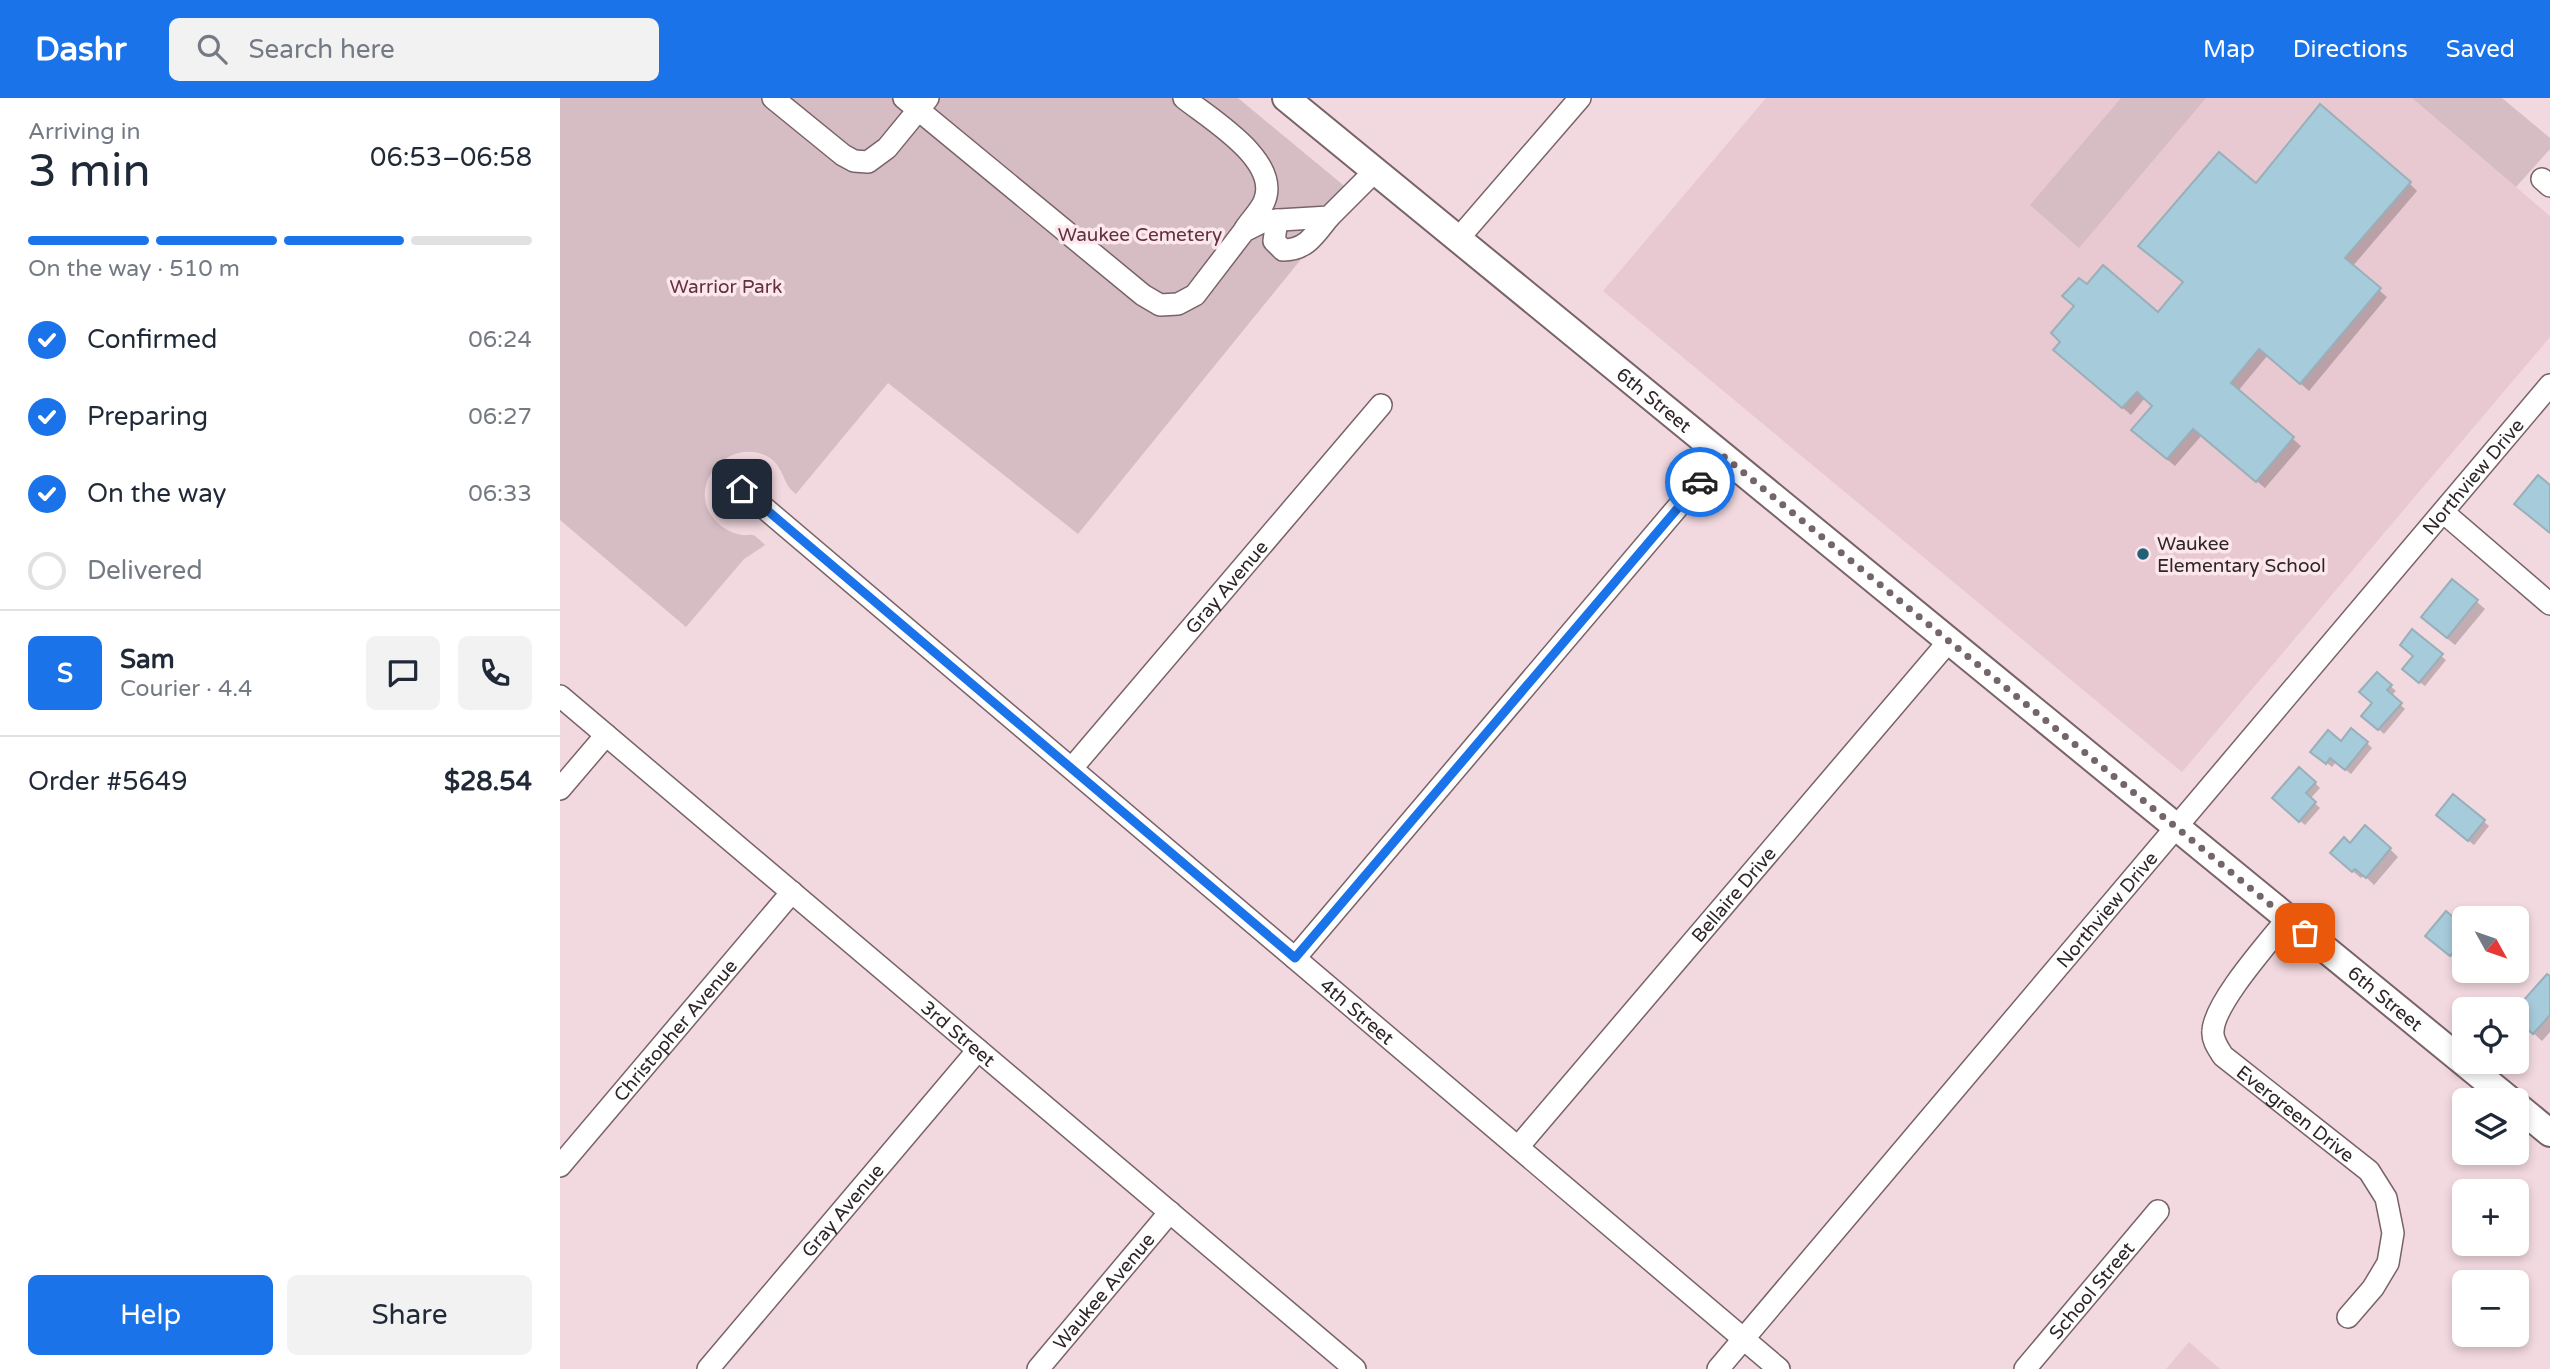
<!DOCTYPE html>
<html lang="en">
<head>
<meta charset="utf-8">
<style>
	:root { --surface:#fff; --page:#f2f2f3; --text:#1f2937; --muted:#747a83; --line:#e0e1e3; --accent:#1a73e8 }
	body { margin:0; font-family:"Varela Round",sans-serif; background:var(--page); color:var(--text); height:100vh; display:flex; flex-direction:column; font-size:26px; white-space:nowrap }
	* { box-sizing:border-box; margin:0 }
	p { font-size:23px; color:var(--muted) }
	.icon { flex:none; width:38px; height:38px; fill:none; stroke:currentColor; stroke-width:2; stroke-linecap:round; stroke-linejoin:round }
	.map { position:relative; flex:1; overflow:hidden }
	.side { display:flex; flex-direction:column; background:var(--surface); width:560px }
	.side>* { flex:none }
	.needle { width:46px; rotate:130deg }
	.fabs { position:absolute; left:1892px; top:808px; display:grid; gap:14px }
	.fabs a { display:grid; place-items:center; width:77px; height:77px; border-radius:10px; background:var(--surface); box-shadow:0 4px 10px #0003; font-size:35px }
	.pin { position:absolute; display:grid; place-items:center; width:60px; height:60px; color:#fff; margin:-30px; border-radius:14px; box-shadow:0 4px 10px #0006 }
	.courier { position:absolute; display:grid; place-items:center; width:70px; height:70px; margin:-35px; border:5px solid #1a73e8; border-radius:50%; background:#fff; color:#222; box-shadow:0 2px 9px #0007 }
	.summary em { font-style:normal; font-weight:600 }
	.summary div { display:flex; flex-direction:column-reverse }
	.summary { display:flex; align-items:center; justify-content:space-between; height:119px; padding:0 28px }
	h1 { font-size:46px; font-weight:600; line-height:52px }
	.bar { display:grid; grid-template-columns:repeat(4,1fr); gap:10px 7px; align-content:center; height:84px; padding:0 28px }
	.bar i { height:9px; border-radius:5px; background:var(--line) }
	.bar .on { background:var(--accent) }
	.bar p { grid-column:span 4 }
	.line { display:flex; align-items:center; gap:18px; padding:0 28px; border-top:2px solid var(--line) }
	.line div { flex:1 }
	.round { display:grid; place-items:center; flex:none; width:74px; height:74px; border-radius:10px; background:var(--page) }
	ol { padding:0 28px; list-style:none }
	li { display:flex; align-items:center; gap:21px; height:77px }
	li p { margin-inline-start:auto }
	li .icon { padding:7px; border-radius:50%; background:var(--accent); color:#fff; stroke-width:4 }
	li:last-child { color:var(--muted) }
	li i { width:38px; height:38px; border:4px solid var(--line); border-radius:50% }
	.button { display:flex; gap:14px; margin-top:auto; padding:14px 28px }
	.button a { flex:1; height:80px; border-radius:10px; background:var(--accent); color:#fff; font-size:28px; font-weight:600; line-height:80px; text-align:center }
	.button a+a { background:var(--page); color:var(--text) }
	header { display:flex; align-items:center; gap:42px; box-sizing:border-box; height:98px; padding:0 35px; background:var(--accent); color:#fff }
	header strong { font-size:33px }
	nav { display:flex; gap:38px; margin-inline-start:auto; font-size:24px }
	.search { width:490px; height:63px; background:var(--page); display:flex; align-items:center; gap:18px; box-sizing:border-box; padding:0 24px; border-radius:10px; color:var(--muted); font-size:26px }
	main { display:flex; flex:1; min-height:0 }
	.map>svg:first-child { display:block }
	.built { fill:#e9c9d1 }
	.green { fill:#d5bdc3 }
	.shadow { fill:#0003 }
	.building { fill:#a6cbda; stroke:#99afb9; stroke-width:2 }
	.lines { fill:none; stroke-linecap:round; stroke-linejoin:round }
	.minor-casing { stroke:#786368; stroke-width:24 }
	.major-casing { stroke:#786368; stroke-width:30 }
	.minor { stroke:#fff; stroke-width:21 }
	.major { stroke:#fff; stroke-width:26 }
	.done { stroke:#736568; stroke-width:7; stroke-dasharray:0 12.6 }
	.route { stroke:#1a73e8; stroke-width:9 }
	.poi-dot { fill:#226177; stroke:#fce8ec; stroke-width:2.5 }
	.labels { text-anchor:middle; stroke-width:7; stroke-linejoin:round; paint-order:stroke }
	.park-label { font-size:19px; fill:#623040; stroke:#fce8ec }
	.street-label { font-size:19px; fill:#2f2628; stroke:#fce8ec }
	.poi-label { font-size:19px; fill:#2f2628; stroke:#fce8ec; text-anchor:start }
</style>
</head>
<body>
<header>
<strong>Dashr</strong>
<div class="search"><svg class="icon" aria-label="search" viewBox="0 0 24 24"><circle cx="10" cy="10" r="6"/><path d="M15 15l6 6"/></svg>Search here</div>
<nav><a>Map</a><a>Directions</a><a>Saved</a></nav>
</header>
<main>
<section class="side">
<div class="summary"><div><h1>3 min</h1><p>Arriving in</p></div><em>06:53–06:58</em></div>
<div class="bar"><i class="on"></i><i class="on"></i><i class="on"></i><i></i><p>On the way · 510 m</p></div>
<ol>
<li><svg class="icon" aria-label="check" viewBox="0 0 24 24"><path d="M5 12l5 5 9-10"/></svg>Confirmed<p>06:24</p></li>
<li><svg class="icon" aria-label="check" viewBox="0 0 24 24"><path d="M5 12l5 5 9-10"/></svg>Preparing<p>06:27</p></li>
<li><svg class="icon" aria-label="check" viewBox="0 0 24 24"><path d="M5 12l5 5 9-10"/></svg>On the way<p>06:33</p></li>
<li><i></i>Delivered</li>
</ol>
<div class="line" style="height:126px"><b class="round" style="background:var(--accent);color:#fff">S</b><div><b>Sam</b><p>Courier · 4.4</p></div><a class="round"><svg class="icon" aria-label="chat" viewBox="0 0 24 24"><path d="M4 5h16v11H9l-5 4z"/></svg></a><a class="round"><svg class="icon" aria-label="phone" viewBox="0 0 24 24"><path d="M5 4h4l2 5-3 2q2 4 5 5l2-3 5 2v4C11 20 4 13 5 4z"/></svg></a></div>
<div class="line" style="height:91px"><div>Order #5649</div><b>$28.54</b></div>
<div class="button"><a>Help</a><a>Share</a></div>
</section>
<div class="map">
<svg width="1990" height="1271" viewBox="0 0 1990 1271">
	<rect width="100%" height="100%" fill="#f2d9df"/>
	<g class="built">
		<polygon points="1206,0 1852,0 1990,118 1990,239 1622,674 1043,193"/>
		<polygon points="1629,1244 1660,1271 1606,1271"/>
	</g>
	<g class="green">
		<path d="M0 0H678L794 96 518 436 328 285 236 396C220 385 226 365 202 356 164 343 127 389 154 421 162 430 171 435 182 437 186 438 189 436 193 437 196 438 202 444 205 447L184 461 126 529 0 422Z"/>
		<polygon points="1561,0 1646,0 1519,150 1470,107"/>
		<polygon points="1852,0 1942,0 1990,40 1990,51 1956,89"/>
	</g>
	<g class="shadow">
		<polygon points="1849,85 1857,93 1792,169 1827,199 1749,293 1708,257 1678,293 1741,348 1705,390 1642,337 1615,368 1581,340 1594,308 1585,300 1571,317 1503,259 1502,244 1527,188 1598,217 1624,185 1696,88"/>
		<polygon points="1893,483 1925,511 1895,547 1871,527"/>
		<polygon points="1881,558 1886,562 1865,588 1849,576"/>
		<polygon points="1817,576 1836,593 1831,598 1845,611 1824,636 1804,618 1814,606"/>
		<polygon points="1781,645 1807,645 1812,650 1791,676 1776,664 1772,669 1758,658"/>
		<polygon points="1755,685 1760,690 1750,701 1760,710 1745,727 1719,704"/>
		<polygon points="1894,698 1929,728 1914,747 1883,722"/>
		<polygon points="1830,751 1838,759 1814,787 1804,777 1801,780 1780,763"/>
		<polygon points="1904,830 1904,852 1896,862 1873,843"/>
		<polygon points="1990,881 1990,934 1982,943 1961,924"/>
	</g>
	<g class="building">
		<polygon points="1760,6 1851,84 1785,160 1821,190 1740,286 1699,251 1671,285 1734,339 1696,384 1633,331 1607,361 1571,332 1592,308 1577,294 1562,310 1493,252 1500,244 1491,235 1514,208 1502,198 1519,180 1527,186 1543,167 1598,214 1623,184 1578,148 1659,54 1696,85"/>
		<polygon points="1978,377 1990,387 1990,435 1954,406"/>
		<polygon points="1892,481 1918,502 1887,540 1861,519"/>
		<polygon points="1852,531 1883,556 1859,585 1842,571 1853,558 1840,547"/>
		<polygon points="1817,574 1832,587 1827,592 1842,605 1818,632 1801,618 1812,605 1799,594"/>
		<polygon points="1791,630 1808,644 1785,672 1770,660 1766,666 1750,654 1768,632 1781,643"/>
		<polygon points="1739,669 1756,684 1746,695 1756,704 1739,724 1712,700"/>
		<polygon points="1893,696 1925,722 1908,743 1876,717"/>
		<polygon points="1805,727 1831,750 1806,780 1795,771 1792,774 1770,755 1784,739 1790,745"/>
		<polygon points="1886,813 1904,828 1904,842 1890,858 1865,838"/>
		<polygon points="1987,876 1990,878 1990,917 1973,936 1956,922 1955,912"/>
	</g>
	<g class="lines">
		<g class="minor-casing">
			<g id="minor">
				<polyline points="213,0 283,57 294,63 308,64 327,50 368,0"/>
				<polyline points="344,0 583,197 600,207 618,206 635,197 684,133 704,123 769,119 815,73"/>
				<path d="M624 0C650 21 722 63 704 104 700 113 691 122 685 131"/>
				<polyline points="1982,81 1990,88"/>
				<path d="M717 122 714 143 723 152C747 152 755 136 769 119"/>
				<polyline points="898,141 1020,0"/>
				<path id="s1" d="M182 391 1219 1271"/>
				<polyline points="1883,414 1990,506"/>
				<path id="s2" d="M0 598 795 1271"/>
				<path id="s3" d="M512 670 821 307"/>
				<polyline points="0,691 46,637"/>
				<path id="s4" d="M1728 820C1709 844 1654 905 1653 933 1652 942 1658 950 1663 958L1809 1073 1826 1100 1833 1135 1828 1165 1813 1190 1788 1219"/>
				<polyline points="735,860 1162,357"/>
				<path id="s5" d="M958 1049 1389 543"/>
				<path id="s6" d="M0 1068 232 794"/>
				<path id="s7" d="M148 1271 418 952"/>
				<path id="s8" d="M478 1271 610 1114"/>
				<path id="s9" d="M1158 1271 1990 287"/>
				<path id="s10" d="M1465 1271 1598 1113"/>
			</g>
		</g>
		<g class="major-casing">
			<g id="major">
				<path id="s11" d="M726 0 1951 1003"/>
				<polyline points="1956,1007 1990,1035"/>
			</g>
		</g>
		<use href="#minor" class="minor"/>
		<use href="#major" class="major"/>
	</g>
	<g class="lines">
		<polyline class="done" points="1140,384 1162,357 1745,835"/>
		<polyline class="route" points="182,391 735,860 1140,384"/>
	</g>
	<circle class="poi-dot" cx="1583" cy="456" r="7"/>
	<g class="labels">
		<g class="park-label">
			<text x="580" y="143">Waukee Cemetery</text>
			<text x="166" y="195">Warrior Park</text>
		</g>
		<g class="street-label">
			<text dy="7" stroke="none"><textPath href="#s11" startOffset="476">6th Street</textPath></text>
			<text dy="7" stroke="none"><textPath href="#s9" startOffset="1169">Northview Drive</textPath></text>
			<text dy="7" stroke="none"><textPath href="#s3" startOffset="238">Gray Avenue</textPath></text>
			<text dy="7" stroke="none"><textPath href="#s5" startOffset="332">Bellaire Drive</textPath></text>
			<text dy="7" stroke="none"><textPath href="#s9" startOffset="602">Northview Drive</textPath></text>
			<text dy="7" stroke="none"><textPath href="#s11" startOffset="1421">6th Street</textPath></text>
			<text dy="7" stroke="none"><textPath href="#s1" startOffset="807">4th Street</textPath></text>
			<text dy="7" stroke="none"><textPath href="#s6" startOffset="178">Christopher Avenue</textPath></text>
			<text dy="7" stroke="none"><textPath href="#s2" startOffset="522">3rd Street</textPath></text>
			<text dy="7" stroke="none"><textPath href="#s4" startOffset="257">Evergreen Drive</textPath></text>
			<text dy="7" stroke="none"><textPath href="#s7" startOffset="208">Gray Avenue</textPath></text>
			<text dy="7" stroke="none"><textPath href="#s10" startOffset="103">School Street</textPath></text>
			<text dy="7" stroke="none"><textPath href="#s8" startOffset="102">Waukee Avenue</textPath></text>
		</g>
		<g class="poi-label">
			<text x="1597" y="452">Waukee<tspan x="1597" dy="22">Elementary School</tspan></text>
		</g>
	</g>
</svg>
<div class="fabs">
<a><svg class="needle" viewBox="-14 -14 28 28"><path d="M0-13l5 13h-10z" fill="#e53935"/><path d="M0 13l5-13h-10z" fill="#747a83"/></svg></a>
<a><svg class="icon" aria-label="locate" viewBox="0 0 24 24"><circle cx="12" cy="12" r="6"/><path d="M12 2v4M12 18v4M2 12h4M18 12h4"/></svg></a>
<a><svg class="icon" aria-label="layers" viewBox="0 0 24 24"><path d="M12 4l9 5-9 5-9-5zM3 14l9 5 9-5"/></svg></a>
<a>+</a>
<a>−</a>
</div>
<div class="pin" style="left:1745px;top:835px;background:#ea580c"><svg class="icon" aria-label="bag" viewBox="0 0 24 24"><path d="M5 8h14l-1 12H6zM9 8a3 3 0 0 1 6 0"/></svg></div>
<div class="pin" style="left:182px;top:391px;background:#1f2937"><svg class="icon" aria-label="home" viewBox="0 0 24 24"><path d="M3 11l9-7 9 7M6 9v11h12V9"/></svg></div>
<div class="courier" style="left:1140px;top:384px"><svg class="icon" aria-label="car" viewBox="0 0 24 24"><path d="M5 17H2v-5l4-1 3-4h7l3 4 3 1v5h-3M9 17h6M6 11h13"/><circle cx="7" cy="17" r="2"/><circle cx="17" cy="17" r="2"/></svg></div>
</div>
</main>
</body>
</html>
